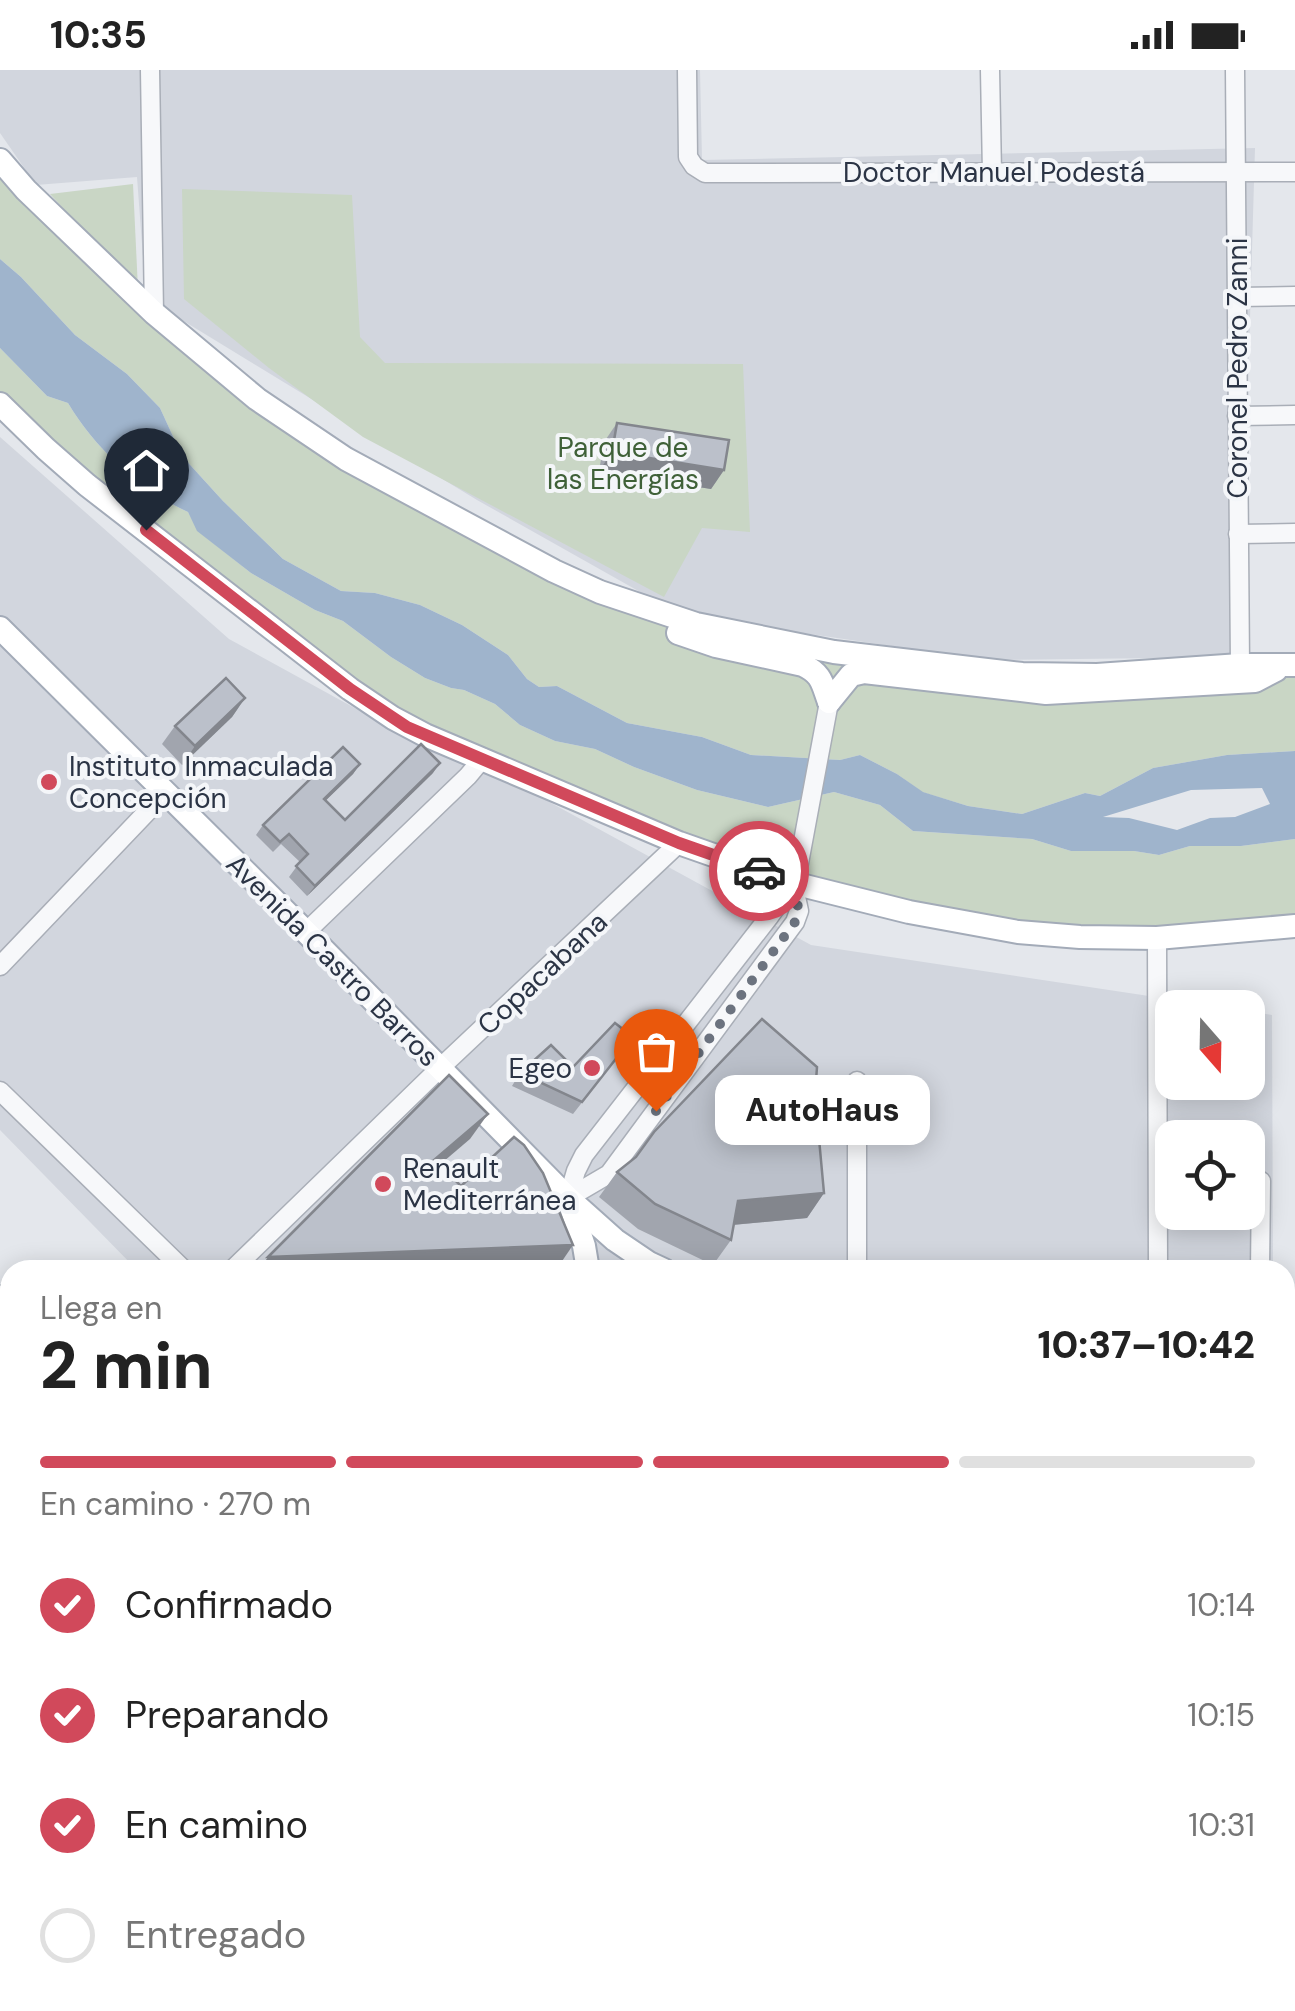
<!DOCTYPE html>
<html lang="es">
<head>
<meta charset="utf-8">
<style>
	:root { --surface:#fff; --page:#f6f6f6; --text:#222; --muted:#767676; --line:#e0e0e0; --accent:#d1495b }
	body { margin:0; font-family:"DM Sans",sans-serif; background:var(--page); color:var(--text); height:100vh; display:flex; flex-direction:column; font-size:38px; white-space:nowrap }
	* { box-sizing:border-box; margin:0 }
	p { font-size:32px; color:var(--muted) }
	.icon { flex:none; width:55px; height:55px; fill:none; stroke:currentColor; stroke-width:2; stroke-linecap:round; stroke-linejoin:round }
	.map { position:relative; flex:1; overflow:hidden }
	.sheet { position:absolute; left:0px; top:1190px; width:1295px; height:752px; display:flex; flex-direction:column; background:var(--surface); border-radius:30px 30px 0 0; box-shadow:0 5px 25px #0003 }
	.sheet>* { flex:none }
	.needle { width:65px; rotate:160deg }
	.controls { position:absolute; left:1155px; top:920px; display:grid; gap:20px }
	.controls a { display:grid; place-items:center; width:110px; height:110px; border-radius:20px; background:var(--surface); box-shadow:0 5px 25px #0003; font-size:50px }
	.pin { position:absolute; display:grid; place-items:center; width:85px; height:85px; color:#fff; margin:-102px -42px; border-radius:50% 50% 50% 0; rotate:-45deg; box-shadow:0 0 10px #0007 }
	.pin .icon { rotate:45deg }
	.courier { position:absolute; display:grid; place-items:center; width:100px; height:100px; margin:-50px; border:8px solid #d1495b; border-radius:50%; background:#fff; color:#222; box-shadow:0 2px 12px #0007 }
	.bubble { position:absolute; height:70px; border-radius:20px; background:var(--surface); box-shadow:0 5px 25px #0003; font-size:32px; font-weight:800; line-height:70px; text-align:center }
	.summary em { font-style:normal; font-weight:800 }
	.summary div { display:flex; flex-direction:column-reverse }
	.summary { display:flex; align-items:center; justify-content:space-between; height:170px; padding:0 40px }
	h1 { font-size:65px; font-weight:800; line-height:75px }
	.bar { display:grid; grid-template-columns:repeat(4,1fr); gap:15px 10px; align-content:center; height:120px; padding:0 40px }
	.bar i { height:12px; border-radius:8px; background:var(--line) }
	.bar .on { background:var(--accent) }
	.bar p { grid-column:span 4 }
	ol { padding:0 40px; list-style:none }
	li { display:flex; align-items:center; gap:30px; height:110px }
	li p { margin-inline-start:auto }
	li .icon { padding:10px; border-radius:50%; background:var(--accent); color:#fff; stroke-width:4 }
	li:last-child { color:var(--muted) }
	li i { width:55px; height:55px; border:5px solid var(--line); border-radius:50% }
	.status { display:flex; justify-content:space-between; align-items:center; height:70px; padding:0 50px; background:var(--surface); direction:ltr }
	.status svg { height:28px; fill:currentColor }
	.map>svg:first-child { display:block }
	.built { fill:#d2d6de; fill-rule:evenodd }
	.green { fill:#c9d6c5 }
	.water { fill:#9fb4cc; fill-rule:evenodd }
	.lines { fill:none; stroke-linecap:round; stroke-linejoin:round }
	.minor-casing { stroke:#a9aeb7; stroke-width:21 }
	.major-casing { stroke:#a3abb8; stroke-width:26 }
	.minor { stroke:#f7f8fa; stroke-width:18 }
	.major { stroke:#fff; stroke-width:22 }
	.wall { fill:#a1a5ae }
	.shaded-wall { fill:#83868d }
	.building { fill:#bbc0ca; stroke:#83868d; stroke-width:2.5 }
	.done { stroke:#6c737f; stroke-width:10; stroke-dasharray:0 18 }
	.route { stroke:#d1495b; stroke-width:12 }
	.poi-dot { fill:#d1495b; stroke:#f4f6f9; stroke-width:4 }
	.labels { text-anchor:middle; stroke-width:8; stroke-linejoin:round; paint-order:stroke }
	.street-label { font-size:28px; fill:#2b3445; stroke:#f4f6f9 }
	.park-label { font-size:28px; fill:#3f6138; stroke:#f4f6f9 }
	.poi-label { font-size:28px; fill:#2b3445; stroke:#f4f6f9; text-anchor:start }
</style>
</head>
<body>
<div class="status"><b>10:35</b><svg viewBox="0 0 49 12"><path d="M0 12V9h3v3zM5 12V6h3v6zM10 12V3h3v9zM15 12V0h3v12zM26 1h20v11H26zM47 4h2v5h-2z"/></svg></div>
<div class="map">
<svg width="1295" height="1941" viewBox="0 0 1295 1941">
	<rect width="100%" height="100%" fill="#e4e7ec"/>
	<g class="built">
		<polygon points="0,0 700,0 702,90 1255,78 1240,587 987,590 681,545 477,430 146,228 137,107 36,115 0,63"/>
		<path d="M0 367 229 569 433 681 542 728 811 875 1222 937 1172 938V1012H1248V941L1272 945 1273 1200H137L0 1060ZM1172 1068H1248V1142H1172Z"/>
	</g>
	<g class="green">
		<polygon points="0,90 154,243 346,389 666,546 1022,604 1295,595 1295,681 1227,685 1153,698 1100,726 1085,723 1022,744 968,736 922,722 897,704 860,685 840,690 751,685 702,667 627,653 557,616 539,617 527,609 508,585 462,555 420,535 375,523 341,521 283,489 223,431 182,386 160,338 127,304 75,265 21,207 0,189"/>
		<polygon points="133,114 138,219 50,124"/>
		<polygon points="182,119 352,125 360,267 385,293 743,294 750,462 702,458 664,527 363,367 269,298 184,229"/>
		<path d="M0 278 47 326 68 333C95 378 139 420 188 442L198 461 251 503 315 540 343 551 391 587 425 608 451 618 464 620 495 634 520 655 555 671 595 679 634 697 697 720 768 737 834 722 880 735 913 761 1032 769 1071 781H1134L1159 785 1190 776H1241L1295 769V856L1080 867 793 813 425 665 0 334Z"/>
	</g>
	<path class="water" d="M0 189 21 207 75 265 127 304 160 338 182 386 223 431 283 489 341 521 375 523 420 535 462 555 508 585 527 609 539 617 557 616 627 653 702 667 751 685 840 690 860 685 897 704 923 722 968 736 1022 744 1085 723 1100 726 1153 698 1227 685 1295 681V769L1241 776H1190L1159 785 1134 781H1071L1032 769 913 761 880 735 834 722 768 737 697 720 634 697 595 679 555 671 520 655 495 634 464 620 451 618 425 608 391 587 343 551 315 540 251 503 197 461 188 442C139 420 95 378 68 333L47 326 0 278ZM1262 718 1270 734 1235 747 1210 748 1177 760 1129 748 1103 747 1191 720Z"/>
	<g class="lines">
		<g class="minor-casing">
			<g id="minor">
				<polyline points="150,0 154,243"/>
				<polyline points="687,0 688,87 694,96 705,103 1295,102"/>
				<polyline points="990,0 992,103"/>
				<polyline points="1235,0 1240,595"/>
				<polyline points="1237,227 1295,226"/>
				<polyline points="1237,346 1295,345"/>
				<polyline points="1238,464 1295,463"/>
				<polyline points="306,862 468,706 483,688"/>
				<polyline points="1157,868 1158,1200"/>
				<polyline points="0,896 166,722"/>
				<polyline points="857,1011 857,1200"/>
				<polyline points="0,1021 184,1200"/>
				<polyline points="568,1128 576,1101 584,1085 769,847 793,813 799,793 829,632"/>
				<polyline points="568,1128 609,1104 795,852 799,841 793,813"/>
				<polyline points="232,1200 440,998 679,773"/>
				<polyline points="1260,1200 1261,1111"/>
				<polyline points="0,1343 10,1331"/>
				<polyline points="1285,1569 1295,1569"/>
				<polyline points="0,1610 10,1619"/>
				<polyline points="1285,1740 1295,1740"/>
				<polyline points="0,1788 10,1777"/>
				<polyline points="1285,1908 1295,1908"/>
				<polyline points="378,1932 388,1941"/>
				<polyline points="253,1941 261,1932"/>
				<polyline points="924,1941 924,1932"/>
				<polyline points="1255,1941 1256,1932"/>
			</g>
		</g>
		<g class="major-casing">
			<g id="major">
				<polyline points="0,90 26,120 154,243 257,329 346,389 554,501 600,522 696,554 834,582 1022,604 1097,605 1240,595 1295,595"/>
				<polyline points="0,334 46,379 87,415 350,619 393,648 425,665 679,773 793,813 909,842 1018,862 1080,867 1157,868 1295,856"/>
				<polyline points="0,558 306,862 568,1128 615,1170 649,1193 664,1200"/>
				<path d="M678 563 716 576 803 595C822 604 822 613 829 632"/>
				<polyline points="829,632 851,605 864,602 1046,623 1255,611 1276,600"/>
				<polyline points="569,1131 584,1176 588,1200"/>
				<polyline points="0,1227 10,1236"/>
				<polyline points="1285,1234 1295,1234"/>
				<polyline points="868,1932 876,1941"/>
			</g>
		</g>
		<use href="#minor" class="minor"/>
		<use href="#major" class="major"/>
	</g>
	<g class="wall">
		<polygon points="617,353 724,400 711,419 599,401 604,372"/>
		<polygon points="245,628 232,647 182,695 162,674 175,656"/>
		<polygon points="360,694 353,704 326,730 345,750 433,703 307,826 289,807 300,792 281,774 273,782 256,765 263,755"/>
		<polygon points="633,967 573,1044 512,1016 520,1003 573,997"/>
		<polygon points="815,1025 824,1123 807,1148 733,1155 731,1170 713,1195 638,1159 599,1127 617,1102"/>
	</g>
	<g class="shaded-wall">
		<polygon points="612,382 724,400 711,419 599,401"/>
		<polygon points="245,628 232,647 182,695 195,676"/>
		<polygon points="440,693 433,703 307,826 315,816"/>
		<polygon points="360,694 353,704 317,739 324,729"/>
		<polygon points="488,1044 470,1069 416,1115 434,1090"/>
		<polygon points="824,1123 807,1148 720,1156 738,1131"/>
		<polygon points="573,1175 556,1200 259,1200 268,1187"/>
	</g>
	<g class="building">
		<polygon points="617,353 729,370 724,400 612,382"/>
		<polygon points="226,608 245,628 195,676 175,656"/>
		<polygon points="421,674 440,693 315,816 296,796 308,784 289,764 280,772 263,755 343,677 360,694 324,729 345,750"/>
		<polygon points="762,949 817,997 815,1025 824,1123 738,1131 731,1170 655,1134 617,1102 636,1087 654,1062"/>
		<polygon points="615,953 633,967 582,1032 520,1003 551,975 573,997"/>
		<polygon points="449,1005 488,1044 434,1090 461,1116 514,1067 524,1075 543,1103 573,1175 268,1187"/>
	</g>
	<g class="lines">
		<polyline class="done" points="656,1041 795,852 799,842 793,813 759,801"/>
		<polyline class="route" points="146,460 350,619 407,657 679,773 759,801"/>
	</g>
	<g class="poi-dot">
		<circle cx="49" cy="712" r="10"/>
		<circle cx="592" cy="998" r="10"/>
		<circle cx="383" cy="1114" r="10"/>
	</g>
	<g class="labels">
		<g class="street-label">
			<text x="994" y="112">Doctor Manuel Podestá</text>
			<text transform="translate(1237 298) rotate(-90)" y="10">Coronel Pedro Zanni</text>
			<text transform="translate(333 890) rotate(45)" y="10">Avenida Castro Barros</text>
			<text transform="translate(542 903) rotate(-43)" y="10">Copacabana</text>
		</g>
		<g class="park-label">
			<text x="623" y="387">Parque de<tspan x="623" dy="32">las Energías</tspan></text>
		</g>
		<g class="poi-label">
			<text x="69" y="706">Instituto Inmaculada<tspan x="69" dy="32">Concepción</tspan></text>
			<text x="572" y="1008" text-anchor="end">Egeo</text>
			<text x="403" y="1108">Renault<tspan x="403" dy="32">Mediterránea</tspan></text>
		</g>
	</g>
</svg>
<div class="controls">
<a><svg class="needle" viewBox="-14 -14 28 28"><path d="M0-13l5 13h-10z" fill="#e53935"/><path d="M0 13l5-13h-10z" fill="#767676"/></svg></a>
<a><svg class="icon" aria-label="locate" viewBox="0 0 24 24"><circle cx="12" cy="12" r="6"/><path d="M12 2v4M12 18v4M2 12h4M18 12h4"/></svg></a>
</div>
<div class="pin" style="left:656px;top:1041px;background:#ea580c"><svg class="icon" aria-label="bag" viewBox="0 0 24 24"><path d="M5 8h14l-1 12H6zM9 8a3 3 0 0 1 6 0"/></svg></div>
<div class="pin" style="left:146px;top:460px;background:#1f2937"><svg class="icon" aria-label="home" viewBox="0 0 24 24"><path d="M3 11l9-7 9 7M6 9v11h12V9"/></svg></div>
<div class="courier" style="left:759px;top:801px"><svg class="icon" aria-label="car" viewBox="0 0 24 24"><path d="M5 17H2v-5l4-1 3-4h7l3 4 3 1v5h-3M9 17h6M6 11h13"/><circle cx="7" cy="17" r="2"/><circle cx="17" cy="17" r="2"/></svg></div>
<div class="bubble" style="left:715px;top:1005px;width:215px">AutoHaus</div>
<section class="sheet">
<div class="summary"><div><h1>2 min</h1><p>Llega en</p></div><em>10:37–10:42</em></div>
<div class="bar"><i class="on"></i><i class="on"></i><i class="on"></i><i></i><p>En camino · 270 m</p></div>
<ol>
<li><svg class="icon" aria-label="check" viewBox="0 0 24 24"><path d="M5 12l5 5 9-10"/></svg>Confirmado<p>10:14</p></li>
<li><svg class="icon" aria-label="check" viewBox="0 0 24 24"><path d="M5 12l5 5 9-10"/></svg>Preparando<p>10:15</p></li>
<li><svg class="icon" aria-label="check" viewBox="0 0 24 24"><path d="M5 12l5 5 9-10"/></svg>En camino<p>10:31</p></li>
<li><i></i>Entregado</li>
</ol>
</section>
</div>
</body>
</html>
